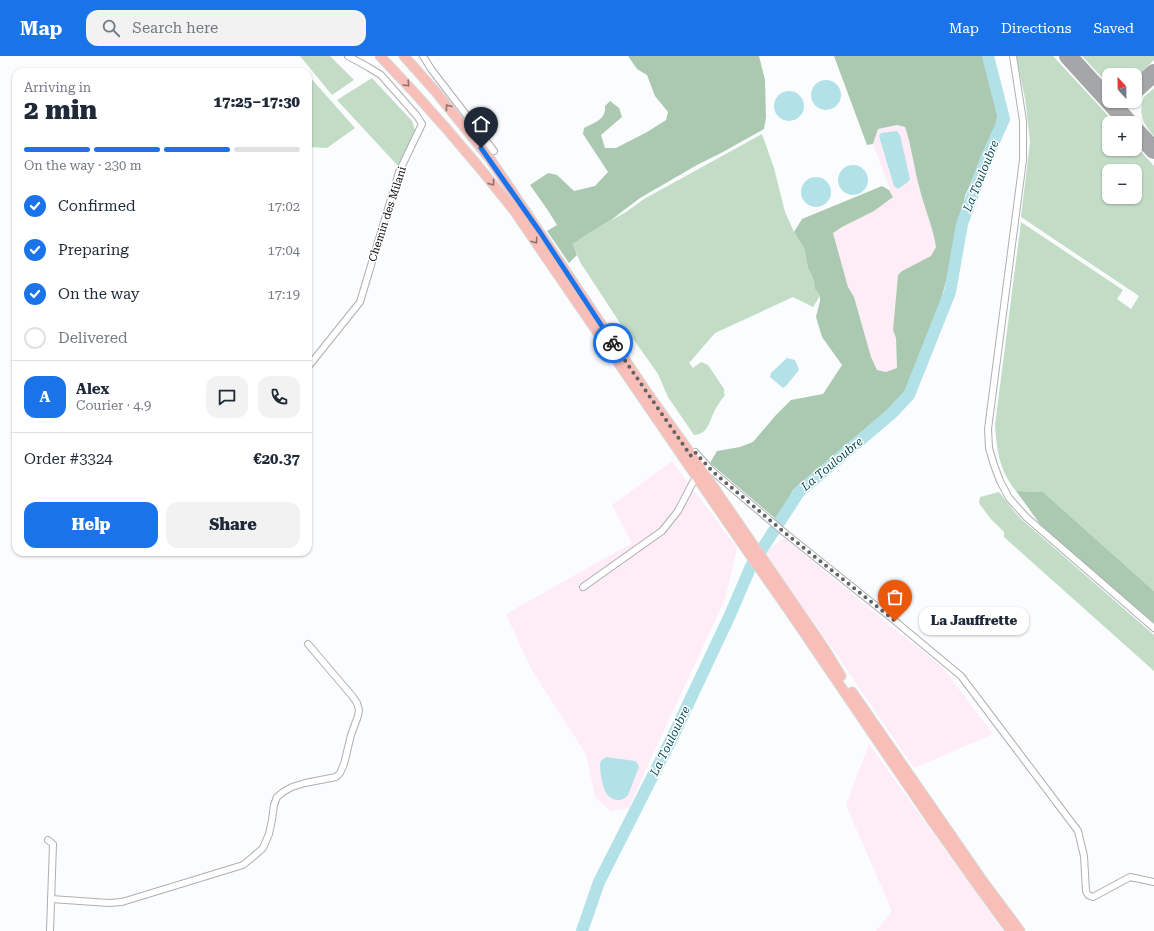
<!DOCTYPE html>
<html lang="en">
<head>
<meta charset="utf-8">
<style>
	:root { --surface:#fff; --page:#f2f2f3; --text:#1f2937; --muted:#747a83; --line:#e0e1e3; --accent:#1a73e8 }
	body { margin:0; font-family:"Roboto Serif",serif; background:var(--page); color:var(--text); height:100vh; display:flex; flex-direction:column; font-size:15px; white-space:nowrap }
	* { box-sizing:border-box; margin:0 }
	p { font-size:13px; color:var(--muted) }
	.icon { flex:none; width:22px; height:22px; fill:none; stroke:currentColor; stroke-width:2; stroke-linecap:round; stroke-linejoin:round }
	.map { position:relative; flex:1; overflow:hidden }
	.details { position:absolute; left:12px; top:12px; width:300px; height:488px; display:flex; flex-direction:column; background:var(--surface); border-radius:12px; box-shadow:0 1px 3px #0004 }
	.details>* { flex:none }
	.needle { width:26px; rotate:338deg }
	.controls { position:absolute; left:1102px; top:12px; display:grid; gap:8px }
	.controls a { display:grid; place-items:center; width:40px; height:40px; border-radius:8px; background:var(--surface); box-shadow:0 1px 3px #0004; font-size:20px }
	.pin { position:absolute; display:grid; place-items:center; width:34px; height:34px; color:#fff; margin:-41px -17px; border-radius:50% 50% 50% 0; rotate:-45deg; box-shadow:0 0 4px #0007 }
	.pin .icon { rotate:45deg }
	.courier { position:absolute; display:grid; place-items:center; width:40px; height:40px; margin:-20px; border:3px solid #1a73e8; border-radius:50%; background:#fff; color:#222; box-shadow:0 1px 5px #0007 }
	.bubble { position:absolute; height:28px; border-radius:12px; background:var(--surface); box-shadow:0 1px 3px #0004; font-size:13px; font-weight:800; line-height:28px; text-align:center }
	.overview em { font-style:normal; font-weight:800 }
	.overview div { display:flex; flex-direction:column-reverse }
	.overview { display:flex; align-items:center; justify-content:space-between; height:68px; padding:0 12px }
	h1 { font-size:26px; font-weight:800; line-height:30px }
	.bar { display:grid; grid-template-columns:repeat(4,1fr); gap:6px 4px; align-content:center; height:48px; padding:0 12px }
	.bar i { height:5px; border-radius:3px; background:var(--line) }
	.bar .current { background:var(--accent) }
	.bar p { grid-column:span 4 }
	.line { display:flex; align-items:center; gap:10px; padding:0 12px; border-top:1px solid var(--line) }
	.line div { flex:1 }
	.round { display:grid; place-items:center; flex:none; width:42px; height:42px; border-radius:12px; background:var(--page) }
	ol { padding:0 12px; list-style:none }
	li { display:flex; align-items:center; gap:12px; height:44px }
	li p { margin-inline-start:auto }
	li .icon { padding:4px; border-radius:50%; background:var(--accent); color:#fff; stroke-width:4 }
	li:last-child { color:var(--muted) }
	li i { width:22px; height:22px; border:2px solid var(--line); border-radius:50% }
	.action { display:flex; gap:8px; margin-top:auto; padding:8px 12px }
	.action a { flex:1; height:46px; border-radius:12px; background:var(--accent); color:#fff; font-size:16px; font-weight:800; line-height:46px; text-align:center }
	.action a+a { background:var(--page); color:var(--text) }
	header { display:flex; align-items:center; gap:24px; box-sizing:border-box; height:56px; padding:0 20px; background:var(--accent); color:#fff }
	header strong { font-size:19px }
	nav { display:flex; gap:22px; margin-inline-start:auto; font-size:14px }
	.search { width:280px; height:36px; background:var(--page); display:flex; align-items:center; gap:10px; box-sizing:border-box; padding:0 14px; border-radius:12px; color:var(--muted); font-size:15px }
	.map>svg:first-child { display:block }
	.industrial { fill:#feecf6 }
	.green { fill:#c2dcc6; fill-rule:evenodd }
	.forest { fill:#abc9b0 }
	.water { fill:#b2e1e8 }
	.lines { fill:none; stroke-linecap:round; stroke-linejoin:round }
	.river { stroke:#b2e1e8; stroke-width:12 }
	.taxiway { stroke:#a4a6a8; stroke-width:18 }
	.minor-casing { stroke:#adafb1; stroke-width:8 }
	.primary-casing { stroke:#d9d9d9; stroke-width:11 }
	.minor { stroke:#fff; stroke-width:6 }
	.primary { stroke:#f8beb8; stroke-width:9 }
	.oneway { stroke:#90706d }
	.done { stroke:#626364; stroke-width:4; stroke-dasharray:0 7.2 }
	.route { stroke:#1a73e8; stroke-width:5 }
	.labels { text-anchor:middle; stroke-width:3; stroke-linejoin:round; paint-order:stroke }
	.street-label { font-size:11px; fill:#101011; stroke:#fff }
	.water-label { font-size:12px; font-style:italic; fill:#084d55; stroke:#fff }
</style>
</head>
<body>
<header>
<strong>Map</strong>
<div class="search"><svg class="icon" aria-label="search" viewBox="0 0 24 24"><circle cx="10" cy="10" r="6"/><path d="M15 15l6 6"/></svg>Search here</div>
<nav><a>Map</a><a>Directions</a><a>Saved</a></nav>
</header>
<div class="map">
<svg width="1154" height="875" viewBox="0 0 1154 875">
	<rect width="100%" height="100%" fill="#fafcfe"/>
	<g class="industrial">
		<polygon points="897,69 905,71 910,83 920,134 927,155 936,191 931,200 902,215 898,219 893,274 896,282 897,312 886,316 877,314 871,301 854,241 848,231 833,177 842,171 874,155 893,141 873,88 877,73"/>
		<polygon points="672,405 737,492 725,543 647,711 629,752 611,755 595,741 586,698 531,613 506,558 632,487 612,449"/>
		<polygon points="784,482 893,572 942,611 993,678 914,712 835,596 764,497"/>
		<polygon points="869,688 1003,875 876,875 892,855 846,749"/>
	</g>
	<g class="green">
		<polygon points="300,0 330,0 354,24 332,39"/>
		<path d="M1016 0H1053L1115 67H1109V93H1135V89L1154 110V535L1043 436 1016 435C999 414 997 395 995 369L1021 166 1123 234 1117 243 1131 253 1139 240 1021 161 1030 86 1025 42ZM1109 115H1135V141H1109Z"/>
		<polygon points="1082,0 1154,0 1154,4 1135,22 1135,19 1109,19 1109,29"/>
		<polygon points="308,19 355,72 327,92 308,91"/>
		<polygon points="372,22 412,65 415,74 399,111 337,44"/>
		<path d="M1154 32V80C1145 70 1139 61 1142 48 1143 45 1143 43 1144 41 1147 38 1151 35 1154 32Z"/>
		<path d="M762 78 774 112 785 156 794 176 804 192 808 212 813 222 815 233 820 240 813 251 793 241 715 277 689 307 693 312 701 306 708 309 724 333V338L725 339C721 344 717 350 714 356 709 366 708 378 694 379L668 341 658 318 634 284 620 267 580 206 573 188 590 176 626 156 644 143Z"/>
		<polygon points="999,436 1013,454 1021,463 1154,579 1154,615 1004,481 1004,476 990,462 979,447 980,441"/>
	</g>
	<g class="forest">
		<path d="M628 0H759L765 24 766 61 764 73 723 96 697 109 640 142 611 164 589 177 573 188 577 199 569 207 547 175 557 169 547 153 530 129 548 117 557 119 574 135 595 130 608 116 583 78 584 72C595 66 606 64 605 50L610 45 619 52 622 61 601 79 605 92H616L647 76 666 64 668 56 655 40 647 19 637 13Z"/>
		<path d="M834 0H985L998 60 993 76 965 140 955 192 942 240 924 296 903 341 854 386 832 401 793 434 777 464 710 407 717 395 740 391 753 386 776 359 791 344 823 338 842 309 822 281 816 261 820 245V240L815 233 813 222 808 212 804 192 794 176 802 163 882 130 889 134 893 141 874 155 842 171 833 177 848 231 854 241 871 301 877 314 886 316 897 312 896 282 893 274 898 219 902 215 931 200 936 191C933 172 925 153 920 134 914 113 912 91 905 71L897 69 878 73 873 88 867 89Z"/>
		<polygon points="1016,435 1043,436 1154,535 1154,567 1045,475"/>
	</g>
	<g class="water">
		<circle cx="826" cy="39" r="15"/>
		<circle cx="789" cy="50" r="15"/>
		<polygon points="897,75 900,79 910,123 908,126 898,133 894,130 879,80 881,77"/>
		<circle cx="853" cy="124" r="15"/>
		<circle cx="816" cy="136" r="15"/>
		<polygon points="787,302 795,304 799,314 786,330 783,332 770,321 771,317"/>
		<path d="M606 701 635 705 638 708 639 711 628 739C622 747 612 745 606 737 603 731 598 711 601 705 603 703 605 702 606 701Z"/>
	</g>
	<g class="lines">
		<polyline class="river" points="582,875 599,826 675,676 730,559 751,510 799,436 891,358 909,339 950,236 962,168 986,103 1004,63 988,0"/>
		<g class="taxiway">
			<polyline points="1068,0 1129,67"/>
			<polyline points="1135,34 1154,17"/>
			<polyline points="1135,74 1154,94"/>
		</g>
		<g class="minor-casing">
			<g id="minor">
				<polyline points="423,0 431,13 494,95"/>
				<polyline points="1013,0 1023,65 1023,104 988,373 989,392 994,409 1000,425 1009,442 1026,461 1154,572"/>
				<polyline points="308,311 360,246 399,116 422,68 417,60 381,19 368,11 348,0"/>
				<polyline points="689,401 695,396 712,415 785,477 895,565 961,620 1078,775 1084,800 1086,835 1088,839 1093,841 1130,821 1154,826"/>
				<polyline points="583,531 662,475 678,455 692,428 698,419"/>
				<polyline points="48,784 53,788 50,875"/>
				<polyline points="51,843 109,847 122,846 243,809 254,800 263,792 269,778 272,764 274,749 277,741 283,736 292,731 305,727 336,721 340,717 344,708 351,679 358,660 359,654 357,647 353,641 308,588"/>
			</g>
		</g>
		<g class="primary-casing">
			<g id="primary">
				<path d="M380 0C427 49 471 100 513 153L748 496 788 553 930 762 976 827 1011 875"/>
				<polyline points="404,0 436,36 490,103 540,177 648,338 686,391 824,592 841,620"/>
				<polyline points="852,636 982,824 1020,875"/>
			</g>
		</g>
		<use href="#minor" class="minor"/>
		<use href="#primary" class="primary"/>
	</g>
	<defs><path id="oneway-chevron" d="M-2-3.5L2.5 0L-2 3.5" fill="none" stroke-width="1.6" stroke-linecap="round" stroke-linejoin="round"/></defs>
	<g class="oneway">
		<use href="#oneway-chevron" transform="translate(407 28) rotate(47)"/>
		<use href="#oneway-chevron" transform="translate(448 51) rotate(-128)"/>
		<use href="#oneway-chevron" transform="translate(492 127) rotate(52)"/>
		<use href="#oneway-chevron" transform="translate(535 185) rotate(56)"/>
	</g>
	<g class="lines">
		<polyline class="done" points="613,287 648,338 691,400 695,396 712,415 785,477 895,565"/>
		<polyline class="route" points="481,92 540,176 613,287"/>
	</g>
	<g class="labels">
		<g class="street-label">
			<text transform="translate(387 158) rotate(-72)" y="4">Chemin des Milani</text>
		</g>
		<g class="water-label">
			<text transform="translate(981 120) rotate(-68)" y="4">La Touloubre</text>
			<text transform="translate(832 408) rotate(-40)" y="4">La Touloubre</text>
			<text transform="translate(670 685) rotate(-64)" y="4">La Touloubre</text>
		</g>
	</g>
</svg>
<div class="controls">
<a><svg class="needle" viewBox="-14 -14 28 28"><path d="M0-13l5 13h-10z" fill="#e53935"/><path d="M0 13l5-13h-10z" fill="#747a83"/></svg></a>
<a>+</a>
<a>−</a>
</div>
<div class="pin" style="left:895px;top:565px;background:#ea580c"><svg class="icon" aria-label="bag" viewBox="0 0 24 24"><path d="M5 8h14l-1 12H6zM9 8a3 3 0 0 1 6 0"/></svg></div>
<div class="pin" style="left:481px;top:92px;background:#1f2937"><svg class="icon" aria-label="home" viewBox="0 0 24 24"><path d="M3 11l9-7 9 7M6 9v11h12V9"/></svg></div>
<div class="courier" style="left:613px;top:287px"><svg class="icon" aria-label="bike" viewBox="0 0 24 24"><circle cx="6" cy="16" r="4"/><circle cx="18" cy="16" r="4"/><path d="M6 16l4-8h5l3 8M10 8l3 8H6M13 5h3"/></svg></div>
<div class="bubble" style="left:919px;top:551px;width:110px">La Jauffrette</div>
<section class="details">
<div class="overview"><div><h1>2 min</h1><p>Arriving in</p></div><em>17:25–17:30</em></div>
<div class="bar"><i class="current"></i><i class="current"></i><i class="current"></i><i></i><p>On the way · 230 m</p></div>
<ol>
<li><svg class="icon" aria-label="check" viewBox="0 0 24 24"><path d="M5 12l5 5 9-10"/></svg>Confirmed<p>17:02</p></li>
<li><svg class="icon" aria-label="check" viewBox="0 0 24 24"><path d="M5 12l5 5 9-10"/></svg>Preparing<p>17:04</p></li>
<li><svg class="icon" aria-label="check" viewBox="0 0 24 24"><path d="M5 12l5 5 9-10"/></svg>On the way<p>17:19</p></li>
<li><i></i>Delivered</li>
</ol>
<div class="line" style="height:72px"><b class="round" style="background:var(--accent);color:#fff">A</b><div><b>Alex</b><p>Courier · 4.9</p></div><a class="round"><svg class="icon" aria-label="chat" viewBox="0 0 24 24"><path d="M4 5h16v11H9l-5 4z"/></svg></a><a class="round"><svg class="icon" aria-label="phone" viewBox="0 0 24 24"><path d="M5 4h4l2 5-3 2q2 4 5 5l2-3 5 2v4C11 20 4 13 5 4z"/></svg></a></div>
<div class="line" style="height:52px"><div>Order #3324</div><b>€20.37</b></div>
<div class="action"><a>Help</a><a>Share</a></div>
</section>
</div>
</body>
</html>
